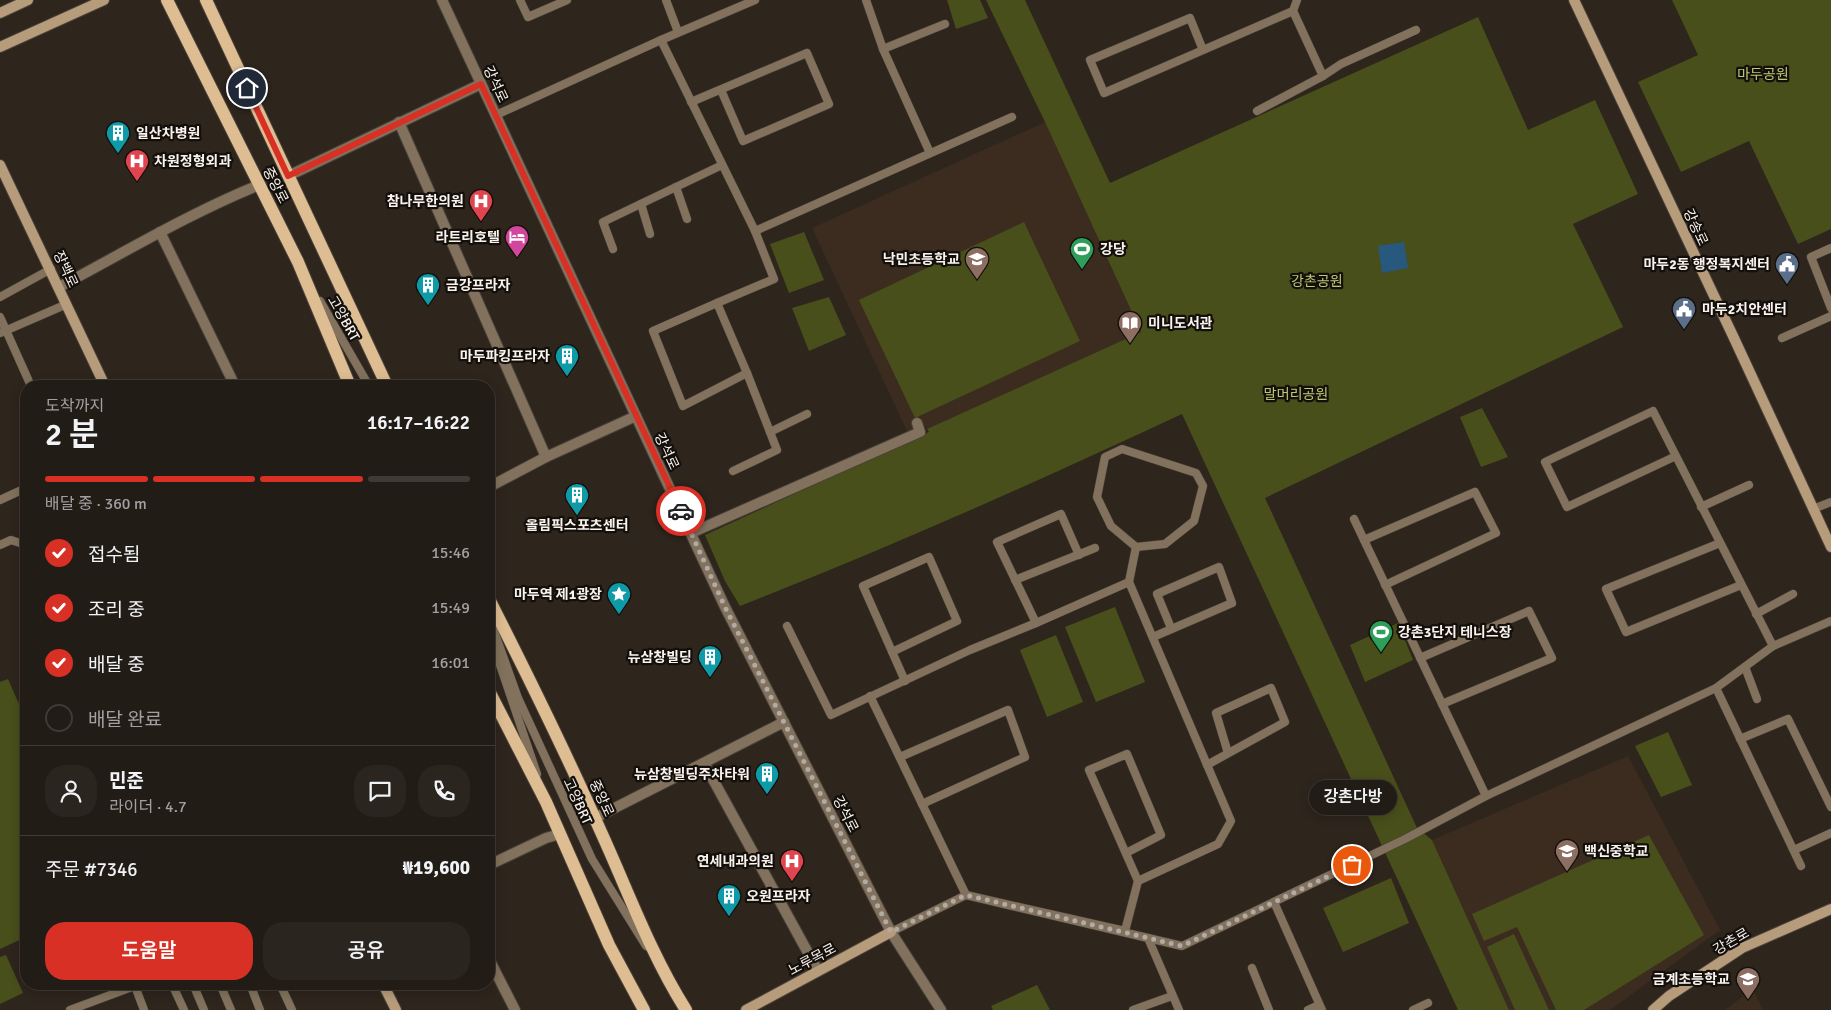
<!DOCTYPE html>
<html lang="ko">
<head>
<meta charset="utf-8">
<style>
	:root { --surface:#221c16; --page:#2a251f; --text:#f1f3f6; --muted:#a2a1a1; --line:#3f3a35; --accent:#d93025 }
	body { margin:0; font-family:Signika,"Noto Sans KR",sans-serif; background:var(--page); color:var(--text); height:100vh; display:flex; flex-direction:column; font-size:19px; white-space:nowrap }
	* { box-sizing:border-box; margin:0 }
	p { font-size:16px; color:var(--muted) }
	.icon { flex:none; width:28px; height:28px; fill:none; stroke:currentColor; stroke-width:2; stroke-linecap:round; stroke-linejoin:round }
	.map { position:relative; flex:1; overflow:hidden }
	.side { position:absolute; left:20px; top:380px; width:475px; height:610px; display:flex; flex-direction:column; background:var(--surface); border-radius:20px; box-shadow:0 2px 12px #0003,0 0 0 1px var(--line) }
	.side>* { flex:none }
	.pin { position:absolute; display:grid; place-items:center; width:42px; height:42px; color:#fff; margin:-21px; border:2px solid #fff; border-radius:50%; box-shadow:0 1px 5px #0007 }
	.courier { position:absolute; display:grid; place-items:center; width:50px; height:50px; margin:-25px; border:4px solid #d93025; border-radius:50%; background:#fff; color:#222; box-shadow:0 1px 6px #0007 }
	.bubble { position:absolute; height:35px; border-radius:18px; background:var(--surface); box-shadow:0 2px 12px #0003,0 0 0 1px var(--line); font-size:16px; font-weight:600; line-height:35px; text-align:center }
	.head em { font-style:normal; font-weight:600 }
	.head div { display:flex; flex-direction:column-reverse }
	.head { display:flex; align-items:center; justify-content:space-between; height:85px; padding:0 25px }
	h1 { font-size:32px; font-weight:600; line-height:38px }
	.bar { display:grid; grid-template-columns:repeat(4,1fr); gap:8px 5px; align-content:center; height:60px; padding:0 25px }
	.bar i { height:6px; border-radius:4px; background:var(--line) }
	.bar .active { background:var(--accent) }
	.bar p { grid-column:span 4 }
	.line { display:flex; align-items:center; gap:12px; padding:0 25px; border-top:1px solid var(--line) }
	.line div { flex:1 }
	.round { display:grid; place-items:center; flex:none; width:52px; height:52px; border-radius:20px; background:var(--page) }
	ol { padding:0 25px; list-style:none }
	li { display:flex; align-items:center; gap:15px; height:55px }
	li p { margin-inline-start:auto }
	li .icon { padding:5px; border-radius:50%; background:var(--accent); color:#fff; stroke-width:4 }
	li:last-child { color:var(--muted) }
	li i { width:28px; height:28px; border:2px solid var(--line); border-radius:50% }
	.primary-button { display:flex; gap:10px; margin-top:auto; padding:10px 25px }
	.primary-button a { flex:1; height:58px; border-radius:20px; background:var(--accent); color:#fff; font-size:20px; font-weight:600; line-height:58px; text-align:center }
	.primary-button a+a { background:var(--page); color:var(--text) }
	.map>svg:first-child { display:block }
	.built { fill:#3b2c1f }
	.green { fill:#484f1b }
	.water { fill:#27587d }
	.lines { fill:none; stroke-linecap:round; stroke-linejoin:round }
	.lane-casing { stroke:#4a423a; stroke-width:9 }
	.street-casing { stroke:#4a423a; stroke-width:12 }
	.secondary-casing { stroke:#4a423a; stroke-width:12 }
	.primary-casing { stroke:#4a423a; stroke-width:14 }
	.lane { stroke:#82725d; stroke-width:8 }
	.street { stroke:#82725d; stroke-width:10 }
	.secondary { stroke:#b69c7b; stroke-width:10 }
	.primary { stroke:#dfbd92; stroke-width:12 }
	.done { stroke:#b2aaa4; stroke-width:5; stroke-dasharray:0 9 }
	.route { stroke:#d93025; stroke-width:6 }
	.labels { text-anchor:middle; stroke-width:4.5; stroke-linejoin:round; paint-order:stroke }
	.park-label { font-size:14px; fill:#bbc974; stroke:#130f0b }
	.street-label { font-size:14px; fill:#f9f2ed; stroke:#130f0b }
	.poi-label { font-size:14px; font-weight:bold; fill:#f9f2ed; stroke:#130f0b; text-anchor:end }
</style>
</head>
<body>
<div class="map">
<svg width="1831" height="1010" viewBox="0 0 1831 1010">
	<rect width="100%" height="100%" fill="#2e251d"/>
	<g class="built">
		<polygon points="1045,122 1141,332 927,429 926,426 908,433 812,228"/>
		<polygon points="1628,756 1720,930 1610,1010 1509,1010 1432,840"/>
		<polygon points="1753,989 1763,1010 1725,1010"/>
	</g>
	<g class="green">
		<polygon points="947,0 980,0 988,18 956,29"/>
		<path d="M986 0H1025L1110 183 1478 17 1528 130 1595 100 1638 194 1573 224 1623 327 1265 498 1417 828 1432 840 1509 1010H1458L1182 414C1036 482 889 548 740 606L725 581 705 535 929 432 927 429 1141 332 1045 122Z"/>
		<polygon points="1672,0 1831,0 1831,229 1798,244 1749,141 1681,172 1638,82 1698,55"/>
		<polygon points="1024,222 1080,341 915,418 859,300"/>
		<polygon points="804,232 824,280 789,293 770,244"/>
		<polygon points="829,297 846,335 809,351 792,308"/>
		<polygon points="1482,408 1508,457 1481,467 1460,417"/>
		<polygon points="1115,607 1145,682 1096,702 1065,627"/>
		<polygon points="1398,623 1413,660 1365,682 1350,645"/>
		<polygon points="1056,635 1083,702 1047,717 1020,650"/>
		<polygon points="8,679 26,720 26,937 0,949 0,682"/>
		<polygon points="1668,732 1692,785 1661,797 1635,746"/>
		<polygon points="1649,835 1704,935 1584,1010 1556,1010 1517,927 1484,941 1472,914"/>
		<polygon points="1391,878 1409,923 1343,952 1323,908"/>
		<polygon points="1514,934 1549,1010 1515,1010 1487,947"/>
		<polygon points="6,955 23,993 0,1004 0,957"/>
		<polygon points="1037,985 1050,1010 993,1010 991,1006"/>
	</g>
	<polygon class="water" points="1404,242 1408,268 1382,273 1378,246"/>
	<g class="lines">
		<g class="lane-casing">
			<g id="lane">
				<polyline points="520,0 528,17 567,0"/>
				<polyline points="666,0 678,32"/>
				<polyline points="866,0 883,49 930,153"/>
				<polyline points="1297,0 1293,11 1323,76 1341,64 1416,30"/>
				<polyline points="661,40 755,0"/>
				<polyline points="883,49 945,24"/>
				<polyline points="1203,50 1190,18 1090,60 1104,93 1293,11"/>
				<polyline points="691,102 807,53 829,104 743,141 721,90"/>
				<polyline points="1257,111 1323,76"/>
				<polyline points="496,115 661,40 755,231 774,279 717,303 747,373 777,450 733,471"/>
				<polyline points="676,187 687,219"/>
				<polyline points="641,204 650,234"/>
				<polyline points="755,231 1012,117"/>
				<polyline points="1831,248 1811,257 1831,308"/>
				<polyline points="613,249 603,222 722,165"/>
				<polyline points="0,297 51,269"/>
				<polyline points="320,301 369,386"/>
				<polyline points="717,303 653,331 683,406 747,373"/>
				<polyline points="0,317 31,386"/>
				<polyline points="0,333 67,304"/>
				<polyline points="1782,338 1831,316"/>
				<polyline points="770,432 807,414"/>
				<polygon points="1122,449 1196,473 1203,486 1194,521 1165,544 1136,547 1111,526 1097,497 1105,457"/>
				<path d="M1676 456 1567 507 1545 462 1653 411C1693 490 1733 568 1773 646"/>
				<polyline points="0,500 26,488"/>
				<polyline points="1701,507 1749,485"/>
				<polyline points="1813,509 1831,502"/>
				<polyline points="1354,519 1486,796"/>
				<polyline points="1364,540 1475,492 1496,533 1385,585"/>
				<polyline points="1720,543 1606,589 1626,632 1741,585"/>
				<polyline points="0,545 11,540 26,545"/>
				<polyline points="1015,580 1095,548"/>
				<polyline points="1129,582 1136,547"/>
				<polyline points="1756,614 1793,594"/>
				<polyline points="489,617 518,698 592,859 646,946"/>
				<polyline points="1036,623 1129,582 1231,821 1218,844 1138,881"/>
				<polyline points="787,626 831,715 970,650 1036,623 997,542 1061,514 1079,555"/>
				<polyline points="1153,637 1232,603 1219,567 1157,594 1171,628"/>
				<polyline points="489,639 499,662 537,774"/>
				<polyline points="892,652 957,621 929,557 863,586 905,681"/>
				<polyline points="1420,658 1529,611 1552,658 1442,704"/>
				<polyline points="1745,667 1757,699"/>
				<polyline points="1716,688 1801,866"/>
				<polyline points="870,696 966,895 891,932"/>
				<polyline points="1740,739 1788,719 1831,807"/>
				<polyline points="900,757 1008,710 1025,757 922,804"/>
				<polyline points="1207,765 1285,722 1271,688 1216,713 1228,753"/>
				<polyline points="1794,850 1831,833"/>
				<polyline points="1126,853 1161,835 1127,754 1089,770 1138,881 1125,931 966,895 1148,938 1179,1010"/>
				<polyline points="1274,902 1322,1010"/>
				<polyline points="1148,938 1182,946 1405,839 1486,796 1716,688 1773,646 1831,621"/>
				<polyline points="1252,968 1269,1010"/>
				<polyline points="172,984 184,1010"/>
				<polyline points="193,984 204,1010"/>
				<polyline points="220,984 231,1010"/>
				<polyline points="250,984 260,1010"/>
				<polyline points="280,984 292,1010"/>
				<polyline points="135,986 144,1010"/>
				<polyline points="70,1010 140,984"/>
				<polyline points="1133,1010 1172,996"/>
				<polyline points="1308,1010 1319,1005"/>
				<polyline points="1413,1010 1428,1003"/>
			</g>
		</g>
		<g class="street-casing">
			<g id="street">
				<polyline points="442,0 725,607 891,932 941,1010"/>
				<polyline points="399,122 546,457"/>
				<polyline points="288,176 481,84"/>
				<polyline points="160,232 235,386"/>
				<path d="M59 287C125 252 190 213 259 185"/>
				<polyline points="489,487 546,457 636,416"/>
				<polyline points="691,533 920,432 917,423"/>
				<polyline points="704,763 818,971"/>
				<polyline points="595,818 784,722"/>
				<polyline points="489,865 546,838 560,834"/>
				<polyline points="489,959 515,1010"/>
			</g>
		</g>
		<g class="secondary-casing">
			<g id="secondary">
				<polyline points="1574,0 1733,336 1831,547"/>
				<polyline points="0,13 28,0"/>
				<polyline points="0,47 104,0"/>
				<polyline points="0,165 105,386"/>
				<polyline points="383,984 396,1010"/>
				<polyline points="746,1010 891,932"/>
				<polyline points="1653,1010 1669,996 1742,948 1831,909"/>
			</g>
		</g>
		<g class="primary-casing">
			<g id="primary">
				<polyline points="167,0 298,262 350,386"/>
				<polyline points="206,0 387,386"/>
				<path d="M489 599C528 676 566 753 601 832 628 891 651 955 686 1010"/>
				<polyline points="489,691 546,802 609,945 644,1010"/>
			</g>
		</g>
		<use href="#lane" class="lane"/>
		<use href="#street" class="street"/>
		<use href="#secondary" class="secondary"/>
		<use href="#primary" class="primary"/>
	</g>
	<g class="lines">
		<polyline class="done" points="681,511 725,607 891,932 966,895 1182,946 1352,865"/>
		<polyline class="route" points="247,88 288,176 481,84 681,511"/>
	</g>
	<defs>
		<g id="building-pin" transform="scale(1.25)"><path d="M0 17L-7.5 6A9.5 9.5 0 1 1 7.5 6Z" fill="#0f9aa8" stroke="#130f0b"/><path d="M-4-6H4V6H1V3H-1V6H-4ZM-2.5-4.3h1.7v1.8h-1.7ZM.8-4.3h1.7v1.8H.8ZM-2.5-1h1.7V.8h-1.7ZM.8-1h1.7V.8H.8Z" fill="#fff"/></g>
		<g id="hospital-pin" transform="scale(1.25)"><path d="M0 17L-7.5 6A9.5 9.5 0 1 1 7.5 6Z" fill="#e0444e" stroke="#130f0b"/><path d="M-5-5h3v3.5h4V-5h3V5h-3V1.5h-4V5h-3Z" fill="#fff"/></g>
		<g id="hotel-pin" transform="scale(1.25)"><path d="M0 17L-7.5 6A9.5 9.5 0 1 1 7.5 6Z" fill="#d1479c" stroke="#130f0b"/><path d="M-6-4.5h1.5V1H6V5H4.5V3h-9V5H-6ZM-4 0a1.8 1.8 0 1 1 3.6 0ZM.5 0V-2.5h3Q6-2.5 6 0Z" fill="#fff"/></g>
		<g id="stadium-pin" transform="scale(1.25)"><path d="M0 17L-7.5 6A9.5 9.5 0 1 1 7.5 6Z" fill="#2e9e5b" stroke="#130f0b"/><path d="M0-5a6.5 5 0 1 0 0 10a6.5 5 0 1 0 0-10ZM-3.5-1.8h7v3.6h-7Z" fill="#fff"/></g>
		<g id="school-pin" transform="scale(1.25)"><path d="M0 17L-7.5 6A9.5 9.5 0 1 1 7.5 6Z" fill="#8d6e63" stroke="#130f0b"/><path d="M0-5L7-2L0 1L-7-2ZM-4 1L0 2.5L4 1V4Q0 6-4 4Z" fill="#fff"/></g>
		<g id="civic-pin" transform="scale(1.25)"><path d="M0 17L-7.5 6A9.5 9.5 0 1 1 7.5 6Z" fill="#5c6f8a" stroke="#130f0b"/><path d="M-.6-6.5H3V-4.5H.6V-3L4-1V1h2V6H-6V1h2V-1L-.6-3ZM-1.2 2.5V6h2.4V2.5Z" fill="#fff"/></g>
		<g id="library-pin" transform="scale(1.25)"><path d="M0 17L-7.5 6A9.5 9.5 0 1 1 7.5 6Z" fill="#8d6e63" stroke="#130f0b"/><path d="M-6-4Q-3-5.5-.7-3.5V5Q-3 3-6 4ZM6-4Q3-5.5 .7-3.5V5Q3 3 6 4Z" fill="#fff"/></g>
		<g id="sight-pin" transform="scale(1.25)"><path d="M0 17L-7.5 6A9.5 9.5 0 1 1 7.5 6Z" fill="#0f9aa8" stroke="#130f0b"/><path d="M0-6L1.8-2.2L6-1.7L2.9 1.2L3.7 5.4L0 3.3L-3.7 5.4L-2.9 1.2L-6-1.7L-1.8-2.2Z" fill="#fff"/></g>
	</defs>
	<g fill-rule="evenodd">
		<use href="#building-pin" x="118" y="133"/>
		<use href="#hospital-pin" x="137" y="161"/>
		<use href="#hospital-pin" x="481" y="201"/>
		<use href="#hotel-pin" x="517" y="237"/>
		<use href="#stadium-pin" x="1082" y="249"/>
		<use href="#school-pin" x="977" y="259"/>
		<use href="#civic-pin" x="1787" y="264"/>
		<use href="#building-pin" x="428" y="285"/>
		<use href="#civic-pin" x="1684" y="309"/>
		<use href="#library-pin" x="1130" y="323"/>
		<use href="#building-pin" x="567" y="356"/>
		<use href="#building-pin" x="577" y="495"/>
		<use href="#sight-pin" x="619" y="594"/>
		<use href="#stadium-pin" x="1381" y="632"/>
		<use href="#building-pin" x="710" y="657"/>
		<use href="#building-pin" x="767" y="774"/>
		<use href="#school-pin" x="1567" y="851"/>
		<use href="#hospital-pin" x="792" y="861"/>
		<use href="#building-pin" x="729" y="896"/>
		<use href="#school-pin" x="1748" y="979"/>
	</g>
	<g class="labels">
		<g class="park-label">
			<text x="1763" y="79">마두공원</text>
			<text x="1317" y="286">강촌공원</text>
			<text x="1296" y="399">말머리공원</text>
		</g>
		<g class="street-label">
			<text transform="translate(496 84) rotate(65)" y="5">강석로</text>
			<text transform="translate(276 185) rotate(63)" y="5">중앙로</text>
			<text transform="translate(1696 227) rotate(65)" y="5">강송로</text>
			<text transform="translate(66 269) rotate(65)" y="5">장백로</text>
			<text transform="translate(344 318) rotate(60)" y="5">고양BRT</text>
			<text transform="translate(667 451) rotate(65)" y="5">강석로</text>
			<text transform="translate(602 798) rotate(65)" y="5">중앙로</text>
			<text transform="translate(578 801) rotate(65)" y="5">고양BRT</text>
			<text transform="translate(846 814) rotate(63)" y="5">강석로</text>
			<text transform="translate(1731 941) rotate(-30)" y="5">강촌로</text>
			<text transform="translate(812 959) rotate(-28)" y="5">노루목로</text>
		</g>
		<g class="poi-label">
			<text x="136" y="138" text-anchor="start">일산차병원</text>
			<text x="154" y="166" text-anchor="start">차원정형외과</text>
			<text x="464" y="206">참나무한의원</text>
			<text x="500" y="242">라트리호텔</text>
			<text x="1100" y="254" text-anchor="start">강당</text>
			<text x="960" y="264">낙민초등학교</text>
			<text x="1770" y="269">마두2동 행정복지센터</text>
			<text x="446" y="290" text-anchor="start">금강프라자</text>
			<text x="1702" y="314" text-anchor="start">마두2치안센터</text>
			<text x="1148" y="328" text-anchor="start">미니도서관</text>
			<text x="550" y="361">마두파킹프라자</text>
			<text x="577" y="530" text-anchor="middle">올림픽스포츠센터</text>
			<text x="602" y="599">마두역 제1광장</text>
			<text x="1398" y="637" text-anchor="start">강촌3단지 테니스장</text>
			<text x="692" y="662">뉴삼창빌딩</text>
			<text x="750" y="779">뉴삼창빌딩주차타워</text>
			<text x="1584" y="856" text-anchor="start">백신중학교</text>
			<text x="774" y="866">연세내과의원</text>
			<text x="746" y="901" text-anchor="start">오원프라자</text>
			<text x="1730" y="984">금계초등학교</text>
		</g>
	</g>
</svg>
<div class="pin" style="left:1352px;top:865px;background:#ea580c"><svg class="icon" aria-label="bag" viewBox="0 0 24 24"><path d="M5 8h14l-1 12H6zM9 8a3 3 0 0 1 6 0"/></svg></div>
<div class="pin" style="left:247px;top:88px;background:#1f2937"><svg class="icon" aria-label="home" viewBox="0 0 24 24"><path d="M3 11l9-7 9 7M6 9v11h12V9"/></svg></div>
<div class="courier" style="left:681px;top:511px"><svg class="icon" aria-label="car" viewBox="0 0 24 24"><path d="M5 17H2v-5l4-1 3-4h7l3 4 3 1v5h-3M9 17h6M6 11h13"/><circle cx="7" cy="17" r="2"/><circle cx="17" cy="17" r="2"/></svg></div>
<div class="bubble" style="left:1309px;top:780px;width:88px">강촌다방</div>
<section class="side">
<div class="head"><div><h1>2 분</h1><p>도착까지</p></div><em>16:17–16:22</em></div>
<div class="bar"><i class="active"></i><i class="active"></i><i class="active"></i><i></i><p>배달 중 · 360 m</p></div>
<ol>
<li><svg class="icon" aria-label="check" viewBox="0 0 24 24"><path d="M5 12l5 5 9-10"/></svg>접수됨<p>15:46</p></li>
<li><svg class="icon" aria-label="check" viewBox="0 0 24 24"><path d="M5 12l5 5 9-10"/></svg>조리 중<p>15:49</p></li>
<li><svg class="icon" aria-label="check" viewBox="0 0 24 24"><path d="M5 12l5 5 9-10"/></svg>배달 중<p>16:01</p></li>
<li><i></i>배달 완료</li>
</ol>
<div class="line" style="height:90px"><a class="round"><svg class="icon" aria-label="person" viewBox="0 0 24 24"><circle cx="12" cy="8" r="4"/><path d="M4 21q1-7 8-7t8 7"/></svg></a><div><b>민준</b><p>라이더 · 4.7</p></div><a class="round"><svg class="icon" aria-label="chat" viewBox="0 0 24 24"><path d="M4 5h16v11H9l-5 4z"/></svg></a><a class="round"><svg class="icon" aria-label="phone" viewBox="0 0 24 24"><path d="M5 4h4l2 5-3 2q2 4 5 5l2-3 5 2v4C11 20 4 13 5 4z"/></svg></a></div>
<div class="line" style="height:65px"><div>주문 #7346</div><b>₩19,600</b></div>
<div class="primary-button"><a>도움말</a><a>공유</a></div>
</section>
</div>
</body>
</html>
